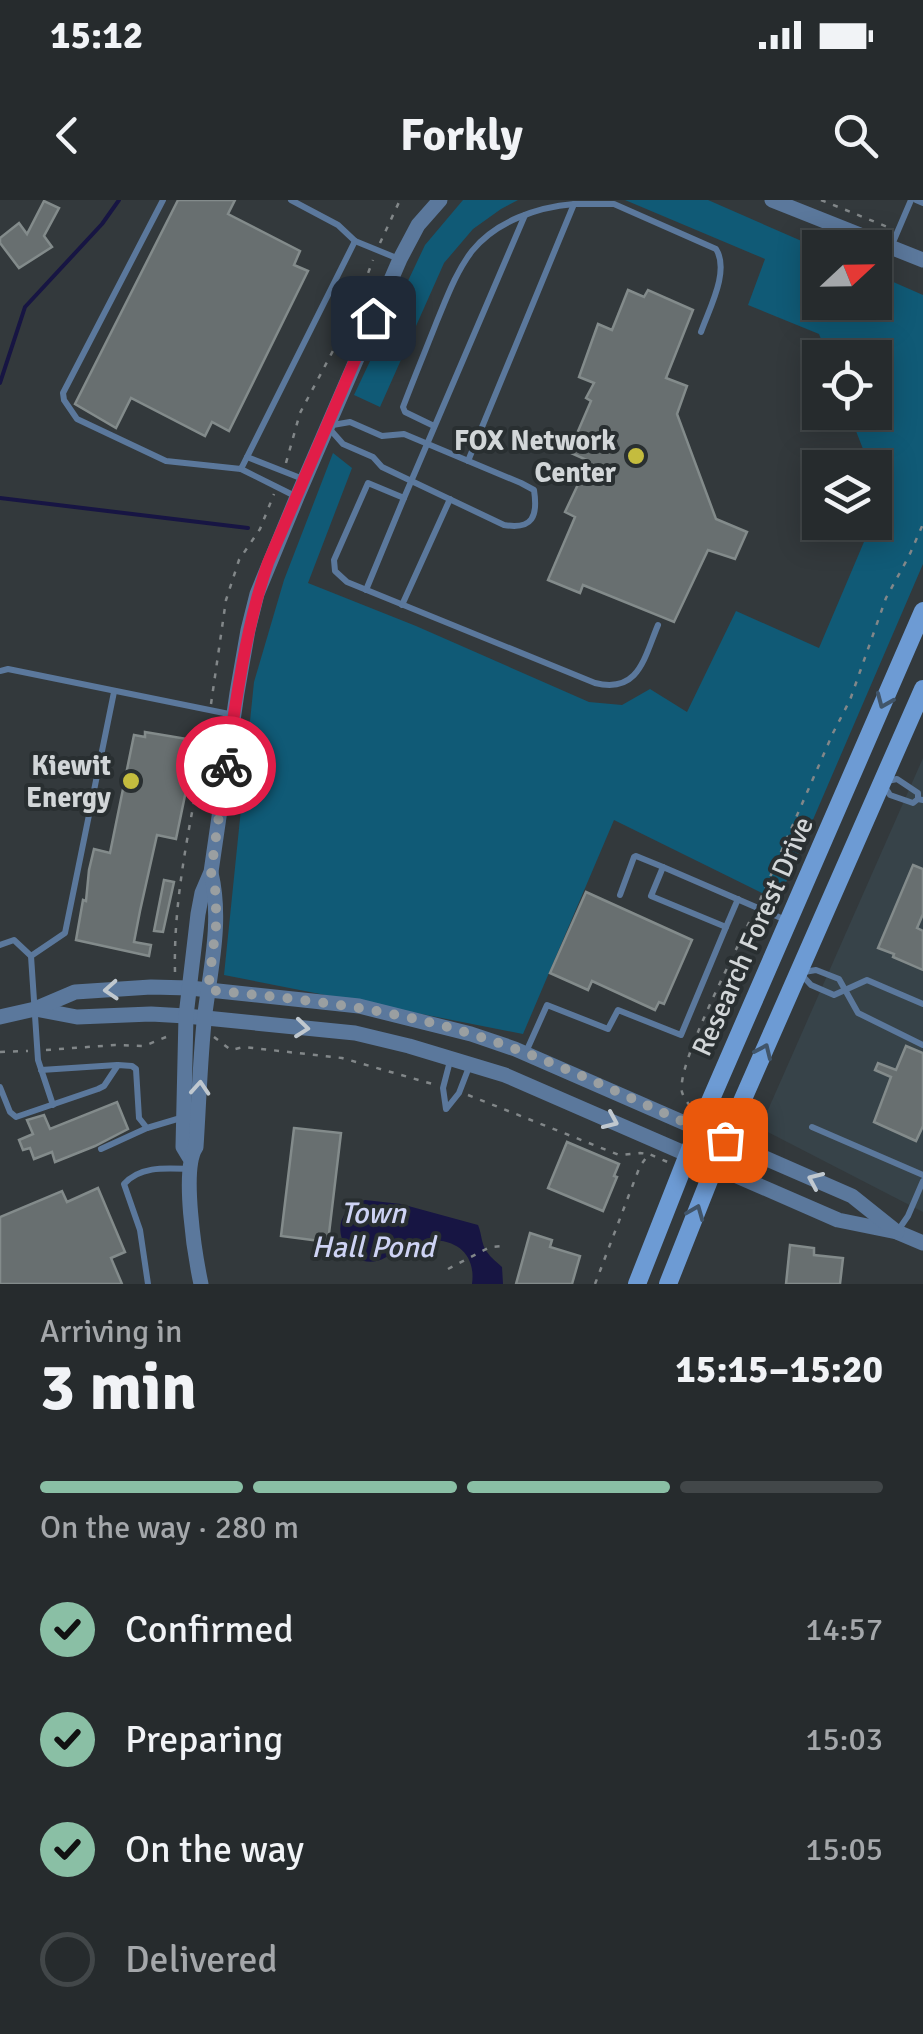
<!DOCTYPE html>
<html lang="en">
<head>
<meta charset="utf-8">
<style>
	:root { --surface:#262b2d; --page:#2e3335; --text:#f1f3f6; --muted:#a4a7aa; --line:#424749; --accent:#8abfa5 }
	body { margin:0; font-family:Signika,sans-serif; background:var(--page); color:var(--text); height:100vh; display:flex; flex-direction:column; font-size:38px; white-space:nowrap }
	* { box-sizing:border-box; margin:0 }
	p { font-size:32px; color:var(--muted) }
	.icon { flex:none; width:55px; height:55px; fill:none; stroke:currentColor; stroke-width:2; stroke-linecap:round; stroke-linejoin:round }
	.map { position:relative; height:1084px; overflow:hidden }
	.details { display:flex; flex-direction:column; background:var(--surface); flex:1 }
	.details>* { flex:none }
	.needle { width:65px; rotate:68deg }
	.buttons { position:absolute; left:802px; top:30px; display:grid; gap:20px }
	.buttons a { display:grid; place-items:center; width:90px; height:90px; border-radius:0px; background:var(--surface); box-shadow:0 5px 25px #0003,0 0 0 2px var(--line); font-size:50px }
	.pin { position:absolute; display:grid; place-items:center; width:85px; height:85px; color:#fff; margin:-42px; border-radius:20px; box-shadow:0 5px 15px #0006 }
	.courier { position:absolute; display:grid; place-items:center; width:100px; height:100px; margin:-50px; border:8px solid #e11d48; border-radius:50%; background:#fff; color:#222; box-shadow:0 2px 12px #0007 }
	.summary em { font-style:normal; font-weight:700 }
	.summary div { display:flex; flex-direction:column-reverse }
	.summary { display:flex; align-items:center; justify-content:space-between; height:170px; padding:0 40px }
	h1 { font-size:65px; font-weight:700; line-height:75px }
	.bar { display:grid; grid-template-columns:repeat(4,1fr); gap:15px 10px; align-content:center; height:120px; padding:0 40px }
	.bar i { height:12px; border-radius:8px; background:var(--line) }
	.bar .current { background:var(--accent) }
	.bar p { grid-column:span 4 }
	ol { padding:0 40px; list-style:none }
	li { display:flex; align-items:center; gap:30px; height:110px }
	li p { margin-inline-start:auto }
	li .icon { padding:10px; border-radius:50%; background:var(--accent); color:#111; stroke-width:4 }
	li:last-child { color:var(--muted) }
	li i { width:55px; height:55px; border:5px solid var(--line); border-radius:50% }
	.status { display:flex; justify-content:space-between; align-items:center; height:70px; padding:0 50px; background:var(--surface); direction:ltr }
	.status svg { height:28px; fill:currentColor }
	header { display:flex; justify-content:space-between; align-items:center; height:130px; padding:0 40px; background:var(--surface); font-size:45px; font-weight:700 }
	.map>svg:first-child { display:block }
	.built { fill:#374349 }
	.green { fill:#105a76 }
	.water { fill:#171543 }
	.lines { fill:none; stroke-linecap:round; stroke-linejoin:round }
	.stream { stroke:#171543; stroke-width:4 }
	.building { fill:#686f70; stroke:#838b8b; stroke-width:2.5 }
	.path { stroke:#828789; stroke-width:2.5; stroke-dasharray:5 8; stroke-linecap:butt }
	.service { stroke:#5b789c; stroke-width:6 }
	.tertiary { stroke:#5b789c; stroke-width:15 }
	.secondary { stroke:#6d9bd4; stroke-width:18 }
	.oneway { stroke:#41556a }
	.oneway2 { stroke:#c0c8cf }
	.done { stroke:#9a9fa1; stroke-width:10; stroke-dasharray:0 18 }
	.route { stroke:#e11d48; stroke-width:12 }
	.poi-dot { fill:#c4bc3e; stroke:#292f31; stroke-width:4 }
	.labels { text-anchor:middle; stroke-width:8; stroke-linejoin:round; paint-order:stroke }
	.poi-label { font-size:28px; font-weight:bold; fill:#d2d6d8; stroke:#292f31; text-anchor:end }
	.street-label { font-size:28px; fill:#d2d6d8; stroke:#292f31 }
	.water-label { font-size:30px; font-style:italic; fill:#ced3f4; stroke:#292f31 }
</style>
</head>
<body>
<div class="status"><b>15:12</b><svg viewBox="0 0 49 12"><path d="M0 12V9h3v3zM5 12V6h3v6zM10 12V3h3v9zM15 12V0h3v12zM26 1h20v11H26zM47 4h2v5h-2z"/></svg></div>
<header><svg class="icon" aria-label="back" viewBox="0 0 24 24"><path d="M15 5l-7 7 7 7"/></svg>Forkly<svg class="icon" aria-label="search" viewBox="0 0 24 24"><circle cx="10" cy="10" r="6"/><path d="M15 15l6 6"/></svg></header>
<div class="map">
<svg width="923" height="1084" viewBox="0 0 923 1084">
	<rect width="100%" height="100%" fill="#33393c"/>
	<polygon class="built" points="923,558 923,1012 760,928"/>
	<g class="green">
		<polygon points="463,0 518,0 501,9 473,29 444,63 380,207 354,195 425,45"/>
		<polygon points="625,0 708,0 820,49 820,102 875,102 875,74 923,95 923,364 778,701 614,620 523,834 224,775 254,482 284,380 333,253 352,268 308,383 416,426 589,502 622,505 650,489 687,512 736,411 819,448 872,323 875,322 875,314 882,298 875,280 875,268 870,267 849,213 875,212 875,158 828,157 819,134 748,105 765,59"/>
	</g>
	<path class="water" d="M365 1000 401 1004 478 1025C482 1034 481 1044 487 1052 491 1058 497 1062 502 1067L503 1084H472C477 1047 446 1034 413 1043 388 1049 386 1070 353 1058 334 1035 335 1011 365 1000Z"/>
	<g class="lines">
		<g class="stream">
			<polyline points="0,183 25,107 102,24 119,0"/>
			<polyline points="0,298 248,328"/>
		</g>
	</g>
	<g class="building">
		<polygon points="178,0 235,0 228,14 300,51 294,65 308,71 229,231 212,222 205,236 131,198 116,228 75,204"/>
		<polygon points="44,1 59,8 44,36 52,47 19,68 0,43 0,38 19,23 27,34"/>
		<polygon points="628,90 644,97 648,90 693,110 666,178 687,186 677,214 716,319 747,332 735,359 708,350 674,422 583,385 580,393 548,380 575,317 565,312 589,261 569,252 591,201 586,198 594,183 579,177 598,124 612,130"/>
		<polygon points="145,532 187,539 186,546 195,547 176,639 157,635 140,711 134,742 151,745 149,756 76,740 83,700 86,701 89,670 94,649 110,653 134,535 145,537"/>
		<polygon points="913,665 923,669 923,714 917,728 923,731 923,770 893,757 894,754 878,748"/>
		<polygon points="164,680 174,682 163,732 154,731"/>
		<polygon points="586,692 692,740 664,804 659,802 655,810 592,781 588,790 550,773"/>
		<polygon points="906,846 923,853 923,926 916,941 874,922 891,877 875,870 878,863 896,870"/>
		<polygon points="117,902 128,929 95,946 55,962 52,952 34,959 30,948 23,950 19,940 33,934 27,920 44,915 50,929"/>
		<polygon points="294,928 341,933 328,1042 281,1036"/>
		<polygon points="567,942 619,964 614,976 617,977 603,1011 548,988"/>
		<polygon points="98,988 125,1052 111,1058 122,1084 0,1084 0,1017 62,991 67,1002"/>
		<polygon points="530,1033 552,1040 550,1047 580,1056 572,1084 516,1084"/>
		<polygon points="790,1045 814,1048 814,1055 843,1058 840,1084 786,1084"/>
	</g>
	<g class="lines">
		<g class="path">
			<polyline points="821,0 890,28"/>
			<polyline points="380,43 400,0"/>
			<polyline points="286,263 300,213 353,113 373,60"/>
			<polyline points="211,504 226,400 239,360 260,329 274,294"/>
			<polyline points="760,700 833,533 850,500 886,398 909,356 923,324"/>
			<path d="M175 772C173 688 195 604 209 521"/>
			<polyline points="214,837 231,850 244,847 342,858 436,885"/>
			<polyline points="46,850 115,845 144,846 171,835"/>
			<polyline points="0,852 28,851"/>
			<polyline points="468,895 619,955 640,953 649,954"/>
			<path d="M690 906C687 902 683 896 682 892 676 864 738 748 752 716"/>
			<polyline points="448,1069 490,1047 503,1046"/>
			<polyline points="595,1084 640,966 649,954 670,963"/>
		</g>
		<g class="service">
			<polyline points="163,0 63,193 64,200 77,219 166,261 241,269 355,41"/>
			<polyline points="291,0 338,25 355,41 399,59"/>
			<polyline points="916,0 923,3"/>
			<path d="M525 15 404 298 368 283 334 360 335 371 347 382 595 483C639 494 644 458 658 425"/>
			<polyline points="891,47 911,0"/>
			<path d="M350 222 382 236 404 234 521 283 534 290C538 316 533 330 504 325L382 267 373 257 343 244 327 226Z"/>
			<path d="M434 226 405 212 403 207C414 178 426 149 437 121 447 97 456 72 472 51 496 21 538 7 574 4"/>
			<polyline points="247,257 303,279"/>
			<path d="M468 261 574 4H614L716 49C730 71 709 109 701 132"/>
			<polyline points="241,269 297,297"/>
			<polyline points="366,390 404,298"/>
			<polyline points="402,405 450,299"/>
			<polyline points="0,471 8,469 234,515"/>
			<polyline points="918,599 918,593 897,579 882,582 890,595 913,603 918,599 923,600"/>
			<polyline points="620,695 634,657 636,656 663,667"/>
			<polyline points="726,727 738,699"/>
			<polyline points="0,745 14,740 31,756"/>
			<polyline points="804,772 816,770 839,779 858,813 923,845"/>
			<polyline points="800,773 811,785 834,795 867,780 923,804"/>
			<polyline points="526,852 547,805 608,829 618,810 681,835 726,727 651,696 663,667 788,721"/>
			<polyline points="41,870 117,865"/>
			<polyline points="0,887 10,912 16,917 98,889 104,886 118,865 132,866 136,869 139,918 147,928 184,917"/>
			<polyline points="53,905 38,860 31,756 65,733 114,492"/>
			<polyline points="447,908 459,893 469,867"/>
			<polyline points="446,909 443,888 450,861"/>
			<polyline points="812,927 923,975"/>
			<polyline points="101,949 147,928"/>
			<polyline points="899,1029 908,1016 923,981"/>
			<path d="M148 1084 140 1030 124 984C140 966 165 968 188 969"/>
		</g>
		<g class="tertiary">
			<polyline points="772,0 923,60"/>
			<polyline points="35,809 77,817 151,814 186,816 355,833 409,846 505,875 838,1020 897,1032 923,1043"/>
			<polyline points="0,817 35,809 75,792 151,787 190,788 359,806 471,834 515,849 852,996 897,1032"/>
			<polyline points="189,957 183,947 186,816 198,714 202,693 211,672 237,493 248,430 257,394 297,297 400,59 418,25 440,0"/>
			<path d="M201 1084C195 1056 181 969 196 947 199 903 200 857 205 813 211 767 222 719 211 673"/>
		</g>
		<g class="secondary">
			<polyline points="637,1084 698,929 923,411"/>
			<polyline points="668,1084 725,940 923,489"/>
		</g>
	</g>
	<defs><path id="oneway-chevron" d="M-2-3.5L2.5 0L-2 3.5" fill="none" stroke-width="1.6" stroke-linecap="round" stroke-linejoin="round" transform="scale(2.5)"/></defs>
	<g class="oneway">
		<use href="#oneway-chevron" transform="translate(884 501) rotate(113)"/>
		<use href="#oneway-chevron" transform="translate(764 851) rotate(-66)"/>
		<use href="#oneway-chevron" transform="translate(696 1012) rotate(-68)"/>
	</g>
	<g class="oneway2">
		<use href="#oneway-chevron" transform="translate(111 790) rotate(176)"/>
		<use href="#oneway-chevron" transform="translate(302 828) rotate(6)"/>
		<use href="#oneway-chevron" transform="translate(200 888) rotate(-86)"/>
		<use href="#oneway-chevron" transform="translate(611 921) rotate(24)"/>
		<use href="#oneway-chevron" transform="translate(815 980) rotate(-156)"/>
	</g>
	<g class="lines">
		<path class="done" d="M226 566 211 672 216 694V726L208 790C297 799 386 807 471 834 557 860 642 905 725 940"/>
		<path class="route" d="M226 566C237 497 245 429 268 363L373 118"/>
	</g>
	<g class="poi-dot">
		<circle cx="636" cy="256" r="10"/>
		<circle cx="131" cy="581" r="10"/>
	</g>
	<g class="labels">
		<g class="poi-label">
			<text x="616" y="250">FOX Network<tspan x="616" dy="32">Center</tspan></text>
			<text x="111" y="575">Kiewit<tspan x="111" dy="32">Energy</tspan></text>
		</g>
		<g class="street-label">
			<text transform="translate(752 736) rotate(-66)" y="10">Research Forest Drive</text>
		</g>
		<g class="water-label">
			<text x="373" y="1023">Town<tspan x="373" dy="34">Hall Pond</tspan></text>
		</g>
	</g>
</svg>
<div class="buttons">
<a><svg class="needle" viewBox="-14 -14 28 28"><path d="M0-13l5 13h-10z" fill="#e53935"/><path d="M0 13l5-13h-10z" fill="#a4a7aa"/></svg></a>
<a><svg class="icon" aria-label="locate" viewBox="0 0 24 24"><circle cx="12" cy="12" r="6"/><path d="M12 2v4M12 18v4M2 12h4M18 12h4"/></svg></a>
<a><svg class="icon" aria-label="layers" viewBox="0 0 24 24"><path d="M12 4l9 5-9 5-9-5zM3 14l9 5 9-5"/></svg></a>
</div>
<div class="pin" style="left:725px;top:940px;background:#ea580c"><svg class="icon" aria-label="bag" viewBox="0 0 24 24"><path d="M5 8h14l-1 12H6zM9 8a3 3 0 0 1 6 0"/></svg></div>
<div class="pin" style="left:373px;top:118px;background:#1f2937"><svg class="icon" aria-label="home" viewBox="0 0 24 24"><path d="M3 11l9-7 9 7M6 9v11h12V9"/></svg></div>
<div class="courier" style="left:226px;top:566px"><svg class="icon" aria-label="bike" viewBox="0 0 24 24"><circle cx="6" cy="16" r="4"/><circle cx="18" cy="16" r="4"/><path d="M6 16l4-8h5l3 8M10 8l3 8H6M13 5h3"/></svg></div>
</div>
<section class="details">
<div class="summary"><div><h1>3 min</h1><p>Arriving in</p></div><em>15:15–15:20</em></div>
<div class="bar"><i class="current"></i><i class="current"></i><i class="current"></i><i></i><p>On the way · 280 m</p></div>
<ol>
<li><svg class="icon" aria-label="check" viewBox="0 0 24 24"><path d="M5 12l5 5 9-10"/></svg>Confirmed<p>14:57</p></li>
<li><svg class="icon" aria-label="check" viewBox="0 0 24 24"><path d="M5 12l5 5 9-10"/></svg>Preparing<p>15:03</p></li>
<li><svg class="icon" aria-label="check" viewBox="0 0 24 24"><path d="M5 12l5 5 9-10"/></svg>On the way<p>15:05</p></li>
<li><i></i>Delivered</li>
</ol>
</section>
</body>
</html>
